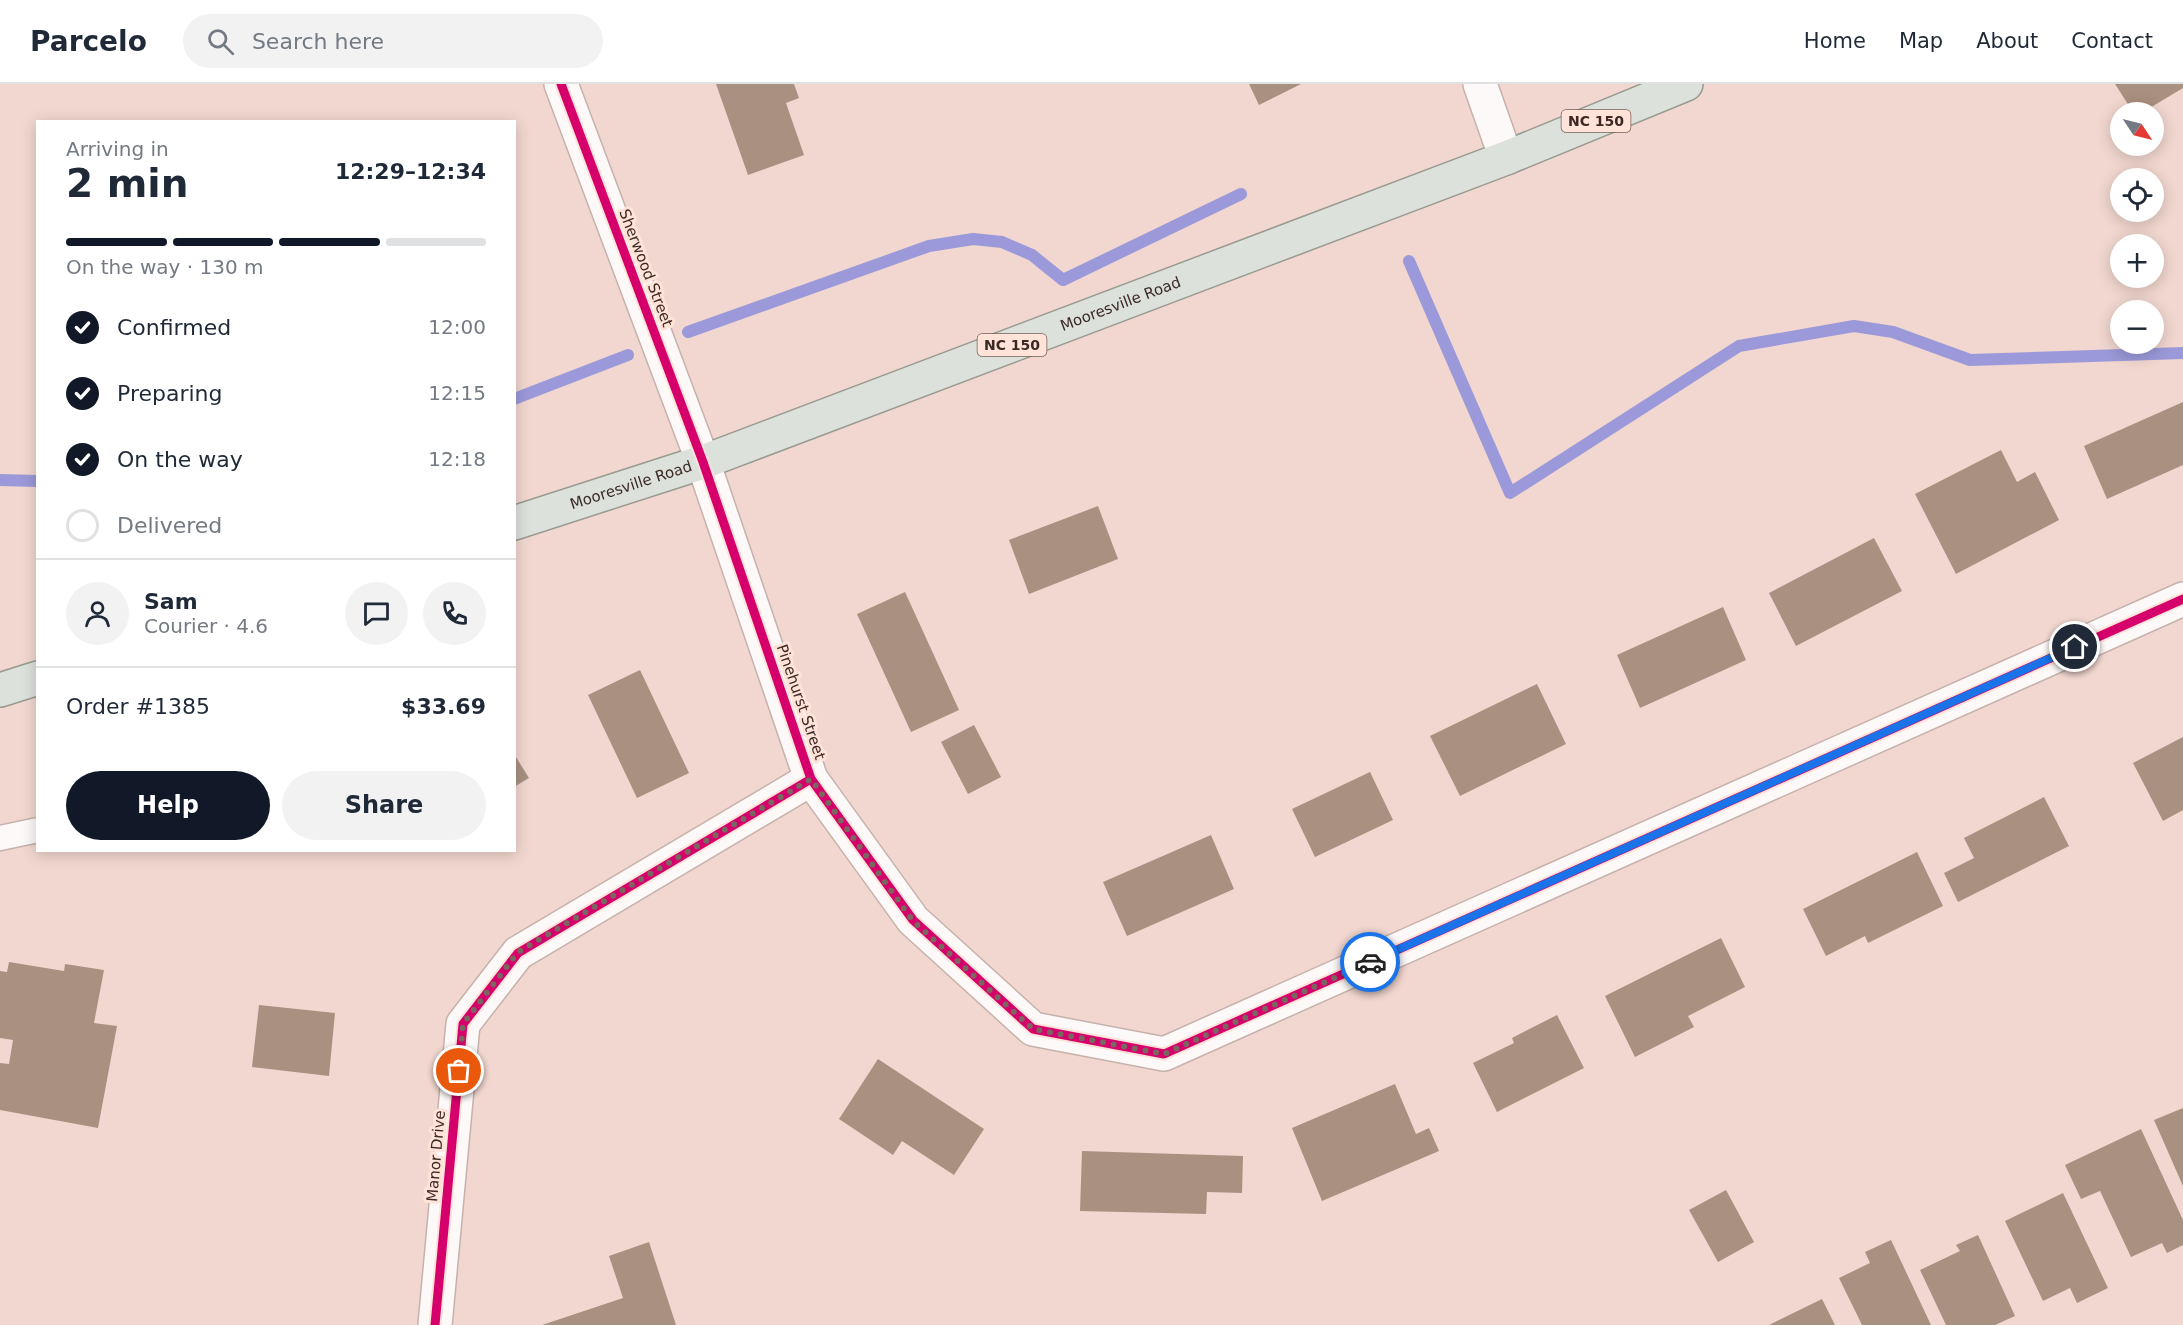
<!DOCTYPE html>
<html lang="en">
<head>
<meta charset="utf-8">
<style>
	:root { --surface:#fff; --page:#f2f2f3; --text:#1f2937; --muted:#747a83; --line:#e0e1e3; --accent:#111827 }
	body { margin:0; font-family:"DejaVu Sans",sans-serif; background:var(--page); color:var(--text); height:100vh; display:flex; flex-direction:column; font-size:22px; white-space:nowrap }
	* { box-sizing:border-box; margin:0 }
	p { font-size:20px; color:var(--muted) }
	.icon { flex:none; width:33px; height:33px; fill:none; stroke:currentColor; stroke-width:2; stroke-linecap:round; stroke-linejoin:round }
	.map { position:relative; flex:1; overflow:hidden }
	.drawer { position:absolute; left:36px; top:36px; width:480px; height:732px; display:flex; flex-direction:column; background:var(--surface); border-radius:0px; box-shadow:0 3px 15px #0003 }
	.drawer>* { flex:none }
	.needle { width:39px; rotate:125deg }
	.controls { position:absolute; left:2110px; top:18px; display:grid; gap:12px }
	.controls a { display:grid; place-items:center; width:54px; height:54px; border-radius:50%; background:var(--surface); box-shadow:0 3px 15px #0003; font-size:30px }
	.pin { position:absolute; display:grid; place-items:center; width:51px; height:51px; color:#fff; margin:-26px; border:3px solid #fff; border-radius:50%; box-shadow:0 2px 6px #0007 }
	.courier { position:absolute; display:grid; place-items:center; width:60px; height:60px; margin:-30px; border:4px solid #1a73e8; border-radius:50%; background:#fff; color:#222; box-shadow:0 2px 8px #0007 }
	.summary em { font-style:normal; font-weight:700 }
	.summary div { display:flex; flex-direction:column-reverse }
	.summary { display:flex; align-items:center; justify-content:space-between; height:102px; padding:0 30px }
	h1 { font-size:39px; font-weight:700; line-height:45px }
	.bar { display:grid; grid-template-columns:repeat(4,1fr); gap:9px 6px; align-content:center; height:72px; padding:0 30px }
	.bar i { height:8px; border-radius:4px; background:var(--line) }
	.bar .on { background:var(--accent) }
	.bar p { grid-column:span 4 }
	.line { display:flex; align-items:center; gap:15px; padding:0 30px; border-top:2px solid var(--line) }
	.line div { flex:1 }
	.round { display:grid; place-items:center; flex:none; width:63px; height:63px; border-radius:32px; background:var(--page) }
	ol { padding:0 30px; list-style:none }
	li { display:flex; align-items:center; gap:18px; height:66px }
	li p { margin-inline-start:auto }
	li .icon { padding:6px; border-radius:50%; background:var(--accent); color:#fff; stroke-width:4 }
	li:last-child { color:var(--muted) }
	li i { width:33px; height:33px; border:3px solid var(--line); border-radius:50% }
	.primary-button { display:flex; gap:12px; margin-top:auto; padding:12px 30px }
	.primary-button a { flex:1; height:69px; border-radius:36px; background:var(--accent); color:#fff; font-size:24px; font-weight:700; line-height:69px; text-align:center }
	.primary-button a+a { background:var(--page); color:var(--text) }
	header { display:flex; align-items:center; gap:36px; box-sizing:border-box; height:84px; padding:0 30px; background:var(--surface); border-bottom:2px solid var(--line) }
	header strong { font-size:28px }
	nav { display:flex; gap:33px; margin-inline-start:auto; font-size:21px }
	.search { width:420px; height:54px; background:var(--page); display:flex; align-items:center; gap:15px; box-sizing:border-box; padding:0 21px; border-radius:33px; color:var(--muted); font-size:22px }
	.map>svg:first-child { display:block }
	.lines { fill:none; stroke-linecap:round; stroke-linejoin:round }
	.stream { stroke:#9b99d9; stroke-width:12 }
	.building { fill:#a99181 }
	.lane-casing { stroke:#c6b2ac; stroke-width:27 }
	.street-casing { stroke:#c6b2ac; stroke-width:36 }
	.primary-casing { stroke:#999b90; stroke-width:36 }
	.lane { stroke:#fdf9f8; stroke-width:24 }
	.street { stroke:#fdf9f8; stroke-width:33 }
	.primary { stroke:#dde1dc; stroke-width:33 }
	.cycleway-casing { stroke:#ffe2d8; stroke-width:13 }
	.cycleway { stroke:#d6006c; stroke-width:9 }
	.done { stroke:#7b6660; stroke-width:6; stroke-dasharray:0 10.8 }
	.route { stroke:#1a73e8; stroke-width:8 }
	.labels { text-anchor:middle; stroke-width:6; stroke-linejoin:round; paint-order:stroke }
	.shield { fill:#ffe2d8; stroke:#76605a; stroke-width:1.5 }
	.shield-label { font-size:14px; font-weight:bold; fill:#3b2924 }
	.street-label { font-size:15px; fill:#3b2924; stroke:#ffe2d8 }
</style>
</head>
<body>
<header>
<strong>Parcelo</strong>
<div class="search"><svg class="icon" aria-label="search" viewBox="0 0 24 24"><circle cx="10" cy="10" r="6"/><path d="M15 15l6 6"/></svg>Search here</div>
<nav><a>Home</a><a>Map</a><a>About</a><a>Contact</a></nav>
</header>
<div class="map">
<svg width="2183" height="1241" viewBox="0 0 2183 1241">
	<rect width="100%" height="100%" fill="#f1d7cf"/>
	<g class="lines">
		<g class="stream">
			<polyline points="1409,177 1510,409 1739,262 1854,242 1893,248 1970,276 2183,269"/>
			<polyline points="688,248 929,162 973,155 1002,158 1032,171 1063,196 1241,110"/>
			<polyline points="514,315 628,271"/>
			<polyline points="0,396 38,397"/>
		</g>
	</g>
	<g class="building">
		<polygon points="716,0 794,0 799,14 786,19 804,71 748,91"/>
		<polygon points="1249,0 1301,0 1259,21"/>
		<polygon points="2115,0 2183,0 2183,4 2143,28 2133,28"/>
		<polygon points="2183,318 2183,381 2107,415 2084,362"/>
		<polygon points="2001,366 2017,398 2035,388 2059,436 1956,490 1915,410"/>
		<polygon points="1098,422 1118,475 1029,510 1009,456"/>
		<polygon points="1874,454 1902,507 1796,562 1769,509"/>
		<polygon points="905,508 959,626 911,648 857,530"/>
		<polygon points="1723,523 1746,576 1640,624 1617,571"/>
		<polygon points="640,586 689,689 637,714 588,611"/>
		<polygon points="1537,600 1566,660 1460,712 1430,652"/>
		<polygon points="974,641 1001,693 968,710 941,658"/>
		<polygon points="2183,653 2183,726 2163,737 2133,679"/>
		<polygon points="514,670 529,694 514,703"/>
		<polygon points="1370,688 1393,736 1315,773 1292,725"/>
		<polygon points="2044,713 2069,762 1958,818 1944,789 1974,774 1964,754"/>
		<polygon points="1211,751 1234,805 1127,852 1103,798"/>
		<polygon points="1917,768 1943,822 1868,859 1865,852 1826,872 1803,825"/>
		<polygon points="1721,854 1745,903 1688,932 1694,943 1635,973 1605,912"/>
		<polygon points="9,878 64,887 65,880 104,886 94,939 117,942 98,1044 0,1026 0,979 9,980 13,956 0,954 0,887 7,888"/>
		<polygon points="259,921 335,929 329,992 252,983"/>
		<polygon points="1557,931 1584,984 1497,1028 1473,979 1514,959 1512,954"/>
		<polygon points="878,975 984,1045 954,1091 902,1057 893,1071 839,1035"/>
		<polygon points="1395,1000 1416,1050 1429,1044 1439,1067 1322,1117 1292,1044"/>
		<polygon points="2183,1024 2183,1102 2154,1036"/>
		<polygon points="2141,1045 2183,1136 2183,1161 2167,1169 2162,1159 2131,1173 2100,1107 2081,1115 2065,1081"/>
		<polygon points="1082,1067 1243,1072 1242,1109 1207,1108 1206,1130 1080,1127"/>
		<polygon points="1726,1106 1754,1158 1718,1178 1689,1126"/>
		<polygon points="2063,1109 2108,1204 2077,1219 2070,1204 2043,1217 2005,1137"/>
		<polygon points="1978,1151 2015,1232 1995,1241 1946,1241 1920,1186 1960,1167 1956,1161"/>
		<polygon points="1891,1156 1931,1241 1862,1241 1839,1194 1870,1179 1865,1168"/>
		<polygon points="649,1158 676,1241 542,1241 623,1214 609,1172"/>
		<polygon points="1822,1215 1835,1241 1769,1241"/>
	</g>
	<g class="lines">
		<g class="lane-casing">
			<polyline id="lane" points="0,754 38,746"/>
		</g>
		<g class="street-casing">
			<g id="street">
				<polyline points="561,0 703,378 811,695 913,836 1033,945 1164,970 2183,515"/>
				<polyline points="1480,0 1506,74"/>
				<polyline points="435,1241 463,940 518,869 811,695"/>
			</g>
		</g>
		<g class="primary-casing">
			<g id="primary">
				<path id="s1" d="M514 439 703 378 1506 74 1686 0"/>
				<polyline points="0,606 38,594"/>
			</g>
		</g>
		<use href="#lane" class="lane"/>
		<use href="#street" class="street"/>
		<use href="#primary" class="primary"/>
		<g class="cycleway-casing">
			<g id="cycleway">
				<polyline points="561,0 703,378 811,695 913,836 1033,945 1164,970 2183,515"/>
				<polyline points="435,1241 463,940 518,869 811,695"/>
			</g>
		</g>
		<use href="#cycleway" class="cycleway"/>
	</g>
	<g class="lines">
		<polyline class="done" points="459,987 463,940 518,868 811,695 913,837 1033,945 1164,970 1370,878"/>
		<polyline class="route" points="1370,878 2075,563"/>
	</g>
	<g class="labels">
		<g class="shield">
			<rect x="1561.5" y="26" width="69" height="22" rx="4.5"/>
			<rect x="977.5" y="250" width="69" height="22" rx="4.5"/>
		</g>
		<g class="shield-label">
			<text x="1596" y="42">NC 150</text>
			<text x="1012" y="266">NC 150</text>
		</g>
		<g class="street-label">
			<text transform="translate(646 184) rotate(69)" y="5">Sherwood Street</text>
			<text dy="5" stroke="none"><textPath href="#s1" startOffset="645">Mooresville Road</textPath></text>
			<text dy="5" stroke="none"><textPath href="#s1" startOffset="123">Mooresville Road</textPath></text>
			<text transform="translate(801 618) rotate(71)" y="5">Pinehurst Street</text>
			<text transform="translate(436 1072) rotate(-85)" y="5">Manor Drive</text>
		</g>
	</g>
</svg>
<div class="controls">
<a><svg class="needle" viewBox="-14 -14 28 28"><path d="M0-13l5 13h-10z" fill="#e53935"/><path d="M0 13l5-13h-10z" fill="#747a83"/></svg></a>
<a><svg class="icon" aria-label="locate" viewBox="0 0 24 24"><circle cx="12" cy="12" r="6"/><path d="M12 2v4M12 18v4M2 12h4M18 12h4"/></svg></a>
<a>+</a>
<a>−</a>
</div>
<div class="pin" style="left:459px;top:987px;background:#ea580c"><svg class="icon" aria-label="bag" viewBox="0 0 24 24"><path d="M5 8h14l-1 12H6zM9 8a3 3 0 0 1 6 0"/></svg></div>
<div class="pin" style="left:2075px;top:563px;background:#1f2937"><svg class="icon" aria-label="home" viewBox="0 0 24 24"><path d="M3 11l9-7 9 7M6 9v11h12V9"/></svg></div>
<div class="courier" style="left:1370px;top:878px"><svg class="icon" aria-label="car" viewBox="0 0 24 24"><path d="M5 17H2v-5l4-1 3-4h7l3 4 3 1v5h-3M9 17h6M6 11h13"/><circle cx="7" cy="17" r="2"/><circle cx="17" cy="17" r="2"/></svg></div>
<section class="drawer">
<div class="summary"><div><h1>2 min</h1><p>Arriving in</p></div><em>12:29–12:34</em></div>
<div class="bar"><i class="on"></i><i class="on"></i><i class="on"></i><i></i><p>On the way · 130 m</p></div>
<ol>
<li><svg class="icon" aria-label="check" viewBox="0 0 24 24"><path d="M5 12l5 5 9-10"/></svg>Confirmed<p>12:00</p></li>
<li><svg class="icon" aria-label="check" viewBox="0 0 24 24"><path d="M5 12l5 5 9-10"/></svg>Preparing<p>12:15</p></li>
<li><svg class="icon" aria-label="check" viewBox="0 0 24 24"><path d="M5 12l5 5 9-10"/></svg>On the way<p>12:18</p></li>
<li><i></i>Delivered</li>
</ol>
<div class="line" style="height:108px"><a class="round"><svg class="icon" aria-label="person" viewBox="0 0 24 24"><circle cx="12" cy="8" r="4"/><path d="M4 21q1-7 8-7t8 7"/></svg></a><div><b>Sam</b><p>Courier · 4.6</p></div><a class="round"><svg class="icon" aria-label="chat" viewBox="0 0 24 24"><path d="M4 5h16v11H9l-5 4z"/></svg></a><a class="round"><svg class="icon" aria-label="phone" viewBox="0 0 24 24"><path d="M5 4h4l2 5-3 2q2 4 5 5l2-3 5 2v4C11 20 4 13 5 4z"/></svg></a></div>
<div class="line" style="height:78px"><div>Order #1385</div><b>$33.69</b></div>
<div class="primary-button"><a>Help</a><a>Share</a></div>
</section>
</div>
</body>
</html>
